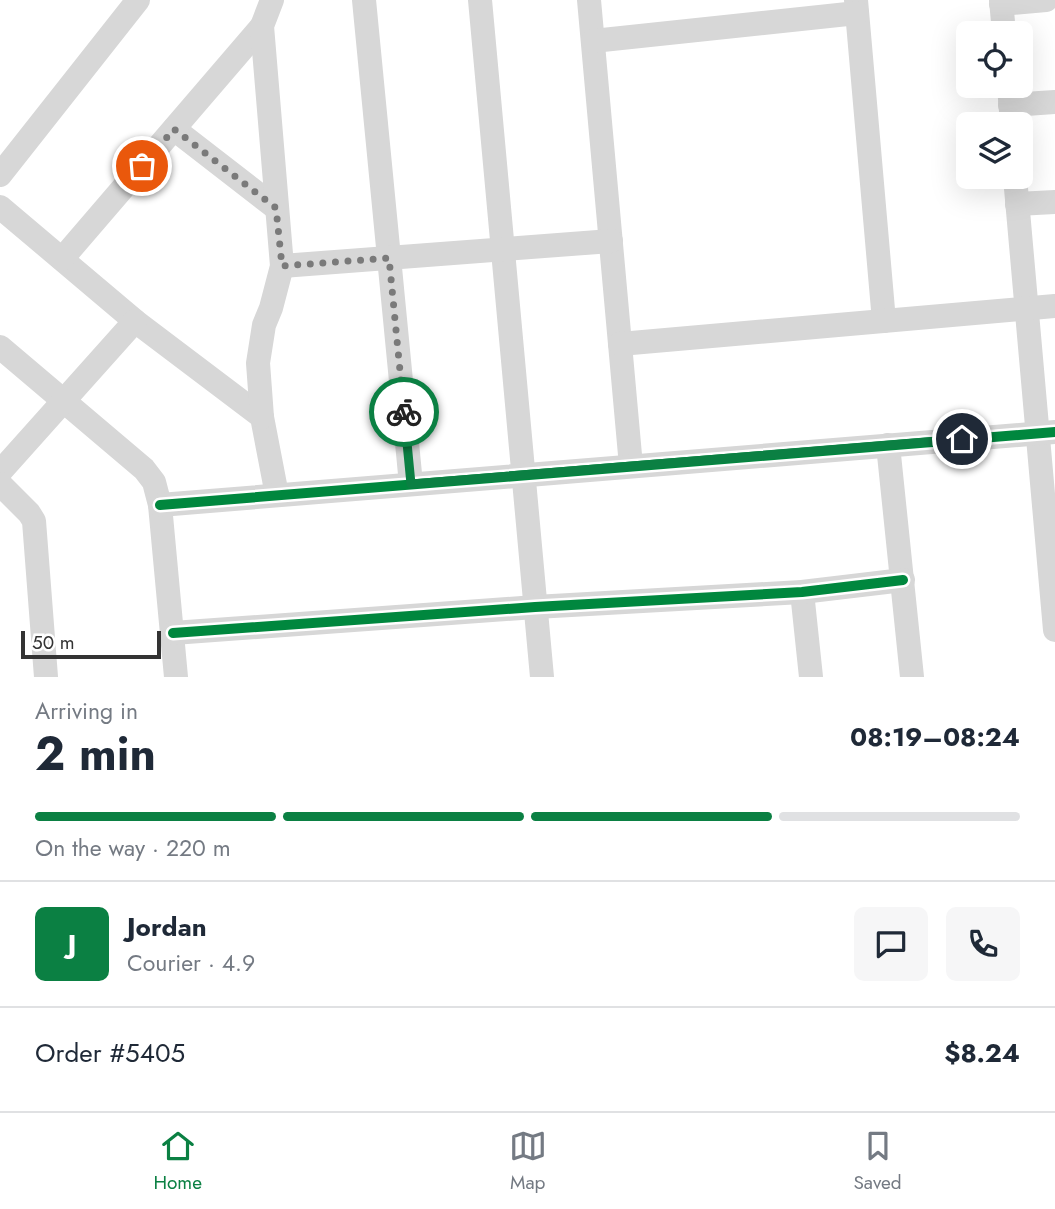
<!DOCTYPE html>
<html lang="en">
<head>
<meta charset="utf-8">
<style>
	:root { --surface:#fff; --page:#f6f6f7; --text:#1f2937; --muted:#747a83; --line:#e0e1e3; --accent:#0b8043 }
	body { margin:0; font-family:Jost,sans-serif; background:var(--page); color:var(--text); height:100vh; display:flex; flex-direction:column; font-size:26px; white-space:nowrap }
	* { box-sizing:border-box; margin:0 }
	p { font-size:23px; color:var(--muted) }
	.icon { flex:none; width:38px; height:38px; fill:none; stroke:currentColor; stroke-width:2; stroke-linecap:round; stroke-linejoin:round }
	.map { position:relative; height:677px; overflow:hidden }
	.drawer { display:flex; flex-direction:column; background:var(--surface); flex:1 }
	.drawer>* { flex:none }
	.tools { position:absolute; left:956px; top:21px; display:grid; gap:14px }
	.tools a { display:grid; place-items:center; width:77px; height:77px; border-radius:10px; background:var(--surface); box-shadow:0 7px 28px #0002; font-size:35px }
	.scale { position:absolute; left:21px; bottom:18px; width:140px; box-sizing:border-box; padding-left:7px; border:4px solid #333; border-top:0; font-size:19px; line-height:24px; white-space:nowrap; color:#333; -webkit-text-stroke:5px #fff; paint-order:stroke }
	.pin { position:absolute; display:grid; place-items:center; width:60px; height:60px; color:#fff; margin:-30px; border:4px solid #fff; border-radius:50%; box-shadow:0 2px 7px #0007 }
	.courier { position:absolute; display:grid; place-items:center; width:70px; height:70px; margin:-35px; border:5px solid #0b8043; border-radius:50%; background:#fff; color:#222; box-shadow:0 2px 9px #0007 }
	.overview em { font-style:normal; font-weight:700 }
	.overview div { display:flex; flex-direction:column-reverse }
	.overview { display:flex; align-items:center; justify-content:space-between; height:119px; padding:0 35px }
	h1 { font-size:46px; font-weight:700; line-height:52px }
	.bar { display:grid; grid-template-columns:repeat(4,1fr); gap:10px 7px; align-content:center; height:84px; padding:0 35px }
	.bar i { height:9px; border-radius:5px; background:var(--line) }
	.bar .active { background:var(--accent) }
	.bar p { grid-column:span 4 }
	.line { display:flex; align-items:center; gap:18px; padding:0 35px; border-top:2px solid var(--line) }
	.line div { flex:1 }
	.round { display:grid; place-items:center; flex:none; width:74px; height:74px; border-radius:10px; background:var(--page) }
	.tab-bar { display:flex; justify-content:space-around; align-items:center; height:98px; border-top:2px solid var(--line); background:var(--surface); font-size:19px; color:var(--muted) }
	.tab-bar a { display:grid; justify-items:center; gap:4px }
	.tab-bar .active { color:var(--accent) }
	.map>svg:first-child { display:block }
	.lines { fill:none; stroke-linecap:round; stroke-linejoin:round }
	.minor { stroke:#d7d7d7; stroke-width:24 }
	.cycleway-casing { stroke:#fff; stroke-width:15 }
	.cycleway { stroke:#00873e; stroke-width:10 }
	.done { stroke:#7a7a7a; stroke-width:7; stroke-dasharray:0 12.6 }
	.route { stroke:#0b8043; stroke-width:9 }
</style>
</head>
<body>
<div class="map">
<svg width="1055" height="677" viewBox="0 0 1055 677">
	<rect width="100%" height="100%" fill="#fff"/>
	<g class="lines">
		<g class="minor">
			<polyline points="364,0 411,484"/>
			<polyline points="480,0 542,677"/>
			<polyline points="589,0 631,466"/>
			<polyline points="856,0 884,321"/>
			<polyline points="1001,0 1004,33"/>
			<polyline points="1001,4 1046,0"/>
			<polyline points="593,41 857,13"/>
			<polyline points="1009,86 1012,124"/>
			<polyline points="1010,105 1055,102"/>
			<polyline points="174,129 276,208"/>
			<polyline points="0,175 138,0"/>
			<polyline points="1015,177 1055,630"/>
			<polyline points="1017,204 1055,202"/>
			<polyline points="0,207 135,321 262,417 277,495"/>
			<polyline points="62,259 262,26"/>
			<polyline points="282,266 611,241"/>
			<polyline points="620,344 1055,306"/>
			<polyline points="0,347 144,469 154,482 160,505 176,677"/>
			<polyline points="262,417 258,363 264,325 271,308 282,266 262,26 272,0"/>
			<polyline points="888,445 912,677"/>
			<polyline points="0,472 135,321"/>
			<polyline points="0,484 29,513 34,521 46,677"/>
			<polyline points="160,505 1055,432"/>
			<polyline points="802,592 811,677"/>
			<polyline points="173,633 535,607 802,592 903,580"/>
		</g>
		<g class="cycleway-casing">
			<g id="cycleway">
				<polyline points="160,505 1055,432"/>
				<polyline points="173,633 535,607 802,592 903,580"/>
			</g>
		</g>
		<use href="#cycleway" class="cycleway"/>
	</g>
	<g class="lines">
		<polyline class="done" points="142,166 174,129 276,208 282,266 389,258 404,412"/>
		<polyline class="route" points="404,412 411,484 962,439"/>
	</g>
</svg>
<div class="tools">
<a><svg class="icon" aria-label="locate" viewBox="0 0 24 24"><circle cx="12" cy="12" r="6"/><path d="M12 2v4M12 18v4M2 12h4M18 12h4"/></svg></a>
<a><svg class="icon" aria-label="layers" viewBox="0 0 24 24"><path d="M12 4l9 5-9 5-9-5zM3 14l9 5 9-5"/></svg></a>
</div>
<div class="scale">50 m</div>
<div class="pin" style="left:142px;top:166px;background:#ea580c"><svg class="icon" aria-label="bag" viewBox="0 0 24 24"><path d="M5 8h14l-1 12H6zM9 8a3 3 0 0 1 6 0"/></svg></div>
<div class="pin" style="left:962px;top:439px;background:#1f2937"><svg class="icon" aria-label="home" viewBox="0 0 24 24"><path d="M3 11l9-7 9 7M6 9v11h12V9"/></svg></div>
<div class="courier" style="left:404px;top:412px"><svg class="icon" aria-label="bike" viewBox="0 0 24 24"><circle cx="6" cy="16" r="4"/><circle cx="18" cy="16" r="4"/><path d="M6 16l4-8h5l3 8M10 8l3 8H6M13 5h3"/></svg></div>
</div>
<section class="drawer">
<div class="overview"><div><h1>2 min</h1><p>Arriving in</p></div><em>08:19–08:24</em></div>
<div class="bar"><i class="active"></i><i class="active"></i><i class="active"></i><i></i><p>On the way · 220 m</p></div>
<div class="line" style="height:126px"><b class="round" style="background:var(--accent);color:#fff">J</b><div><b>Jordan</b><p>Courier · 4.9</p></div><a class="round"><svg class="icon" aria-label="chat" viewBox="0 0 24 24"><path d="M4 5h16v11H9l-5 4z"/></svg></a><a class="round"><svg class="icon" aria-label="phone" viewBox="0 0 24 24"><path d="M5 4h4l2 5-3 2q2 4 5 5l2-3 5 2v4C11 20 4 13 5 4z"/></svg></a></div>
<div class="line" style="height:91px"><div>Order #5405</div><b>$8.24</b></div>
</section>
<nav class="tab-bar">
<a class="active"><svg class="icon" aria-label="home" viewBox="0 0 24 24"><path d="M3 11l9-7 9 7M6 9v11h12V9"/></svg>Home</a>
<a><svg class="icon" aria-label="map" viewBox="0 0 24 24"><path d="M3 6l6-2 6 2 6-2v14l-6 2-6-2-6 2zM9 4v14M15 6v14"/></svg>Map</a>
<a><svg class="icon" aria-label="saved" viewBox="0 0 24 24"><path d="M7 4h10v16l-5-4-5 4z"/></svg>Saved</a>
</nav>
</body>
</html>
